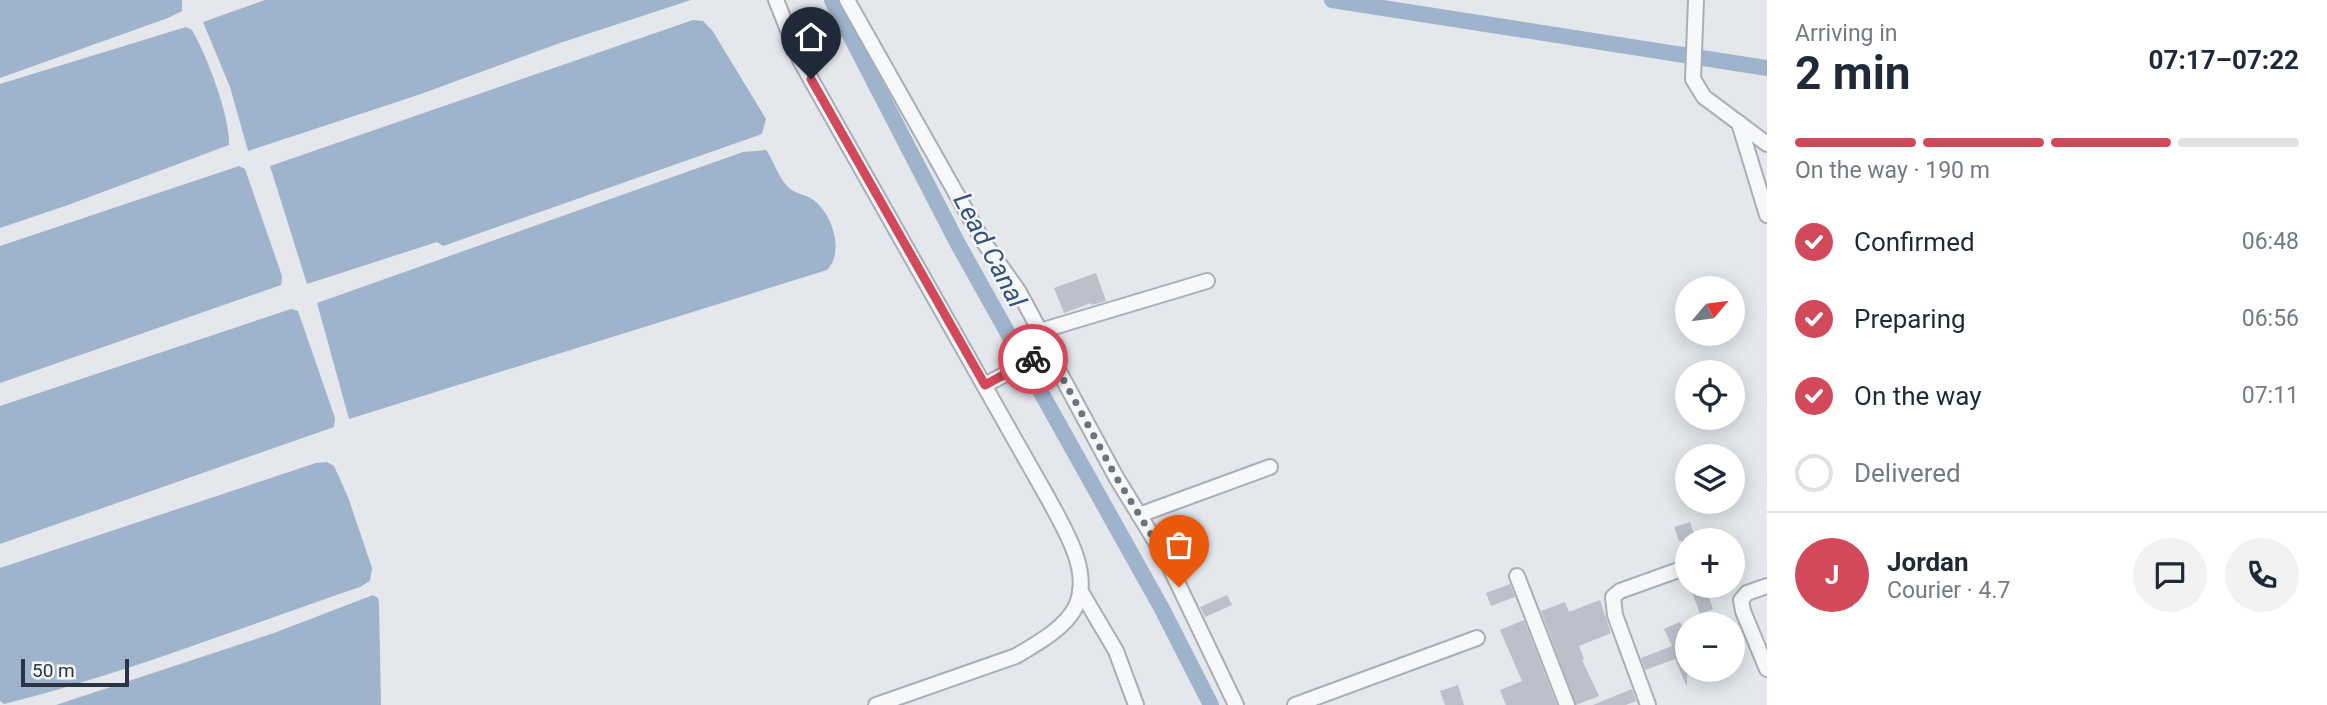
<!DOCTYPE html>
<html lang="en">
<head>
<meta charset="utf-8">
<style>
	:root { --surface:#fff; --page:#f2f2f3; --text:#1f2937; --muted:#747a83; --line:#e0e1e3; --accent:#d1495b }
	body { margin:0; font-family:Roboto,sans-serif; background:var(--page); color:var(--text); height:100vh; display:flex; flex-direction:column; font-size:26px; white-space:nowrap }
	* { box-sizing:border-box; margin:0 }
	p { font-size:23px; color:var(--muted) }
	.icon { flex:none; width:38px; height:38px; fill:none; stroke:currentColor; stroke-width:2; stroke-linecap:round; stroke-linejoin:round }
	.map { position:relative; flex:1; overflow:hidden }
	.details { display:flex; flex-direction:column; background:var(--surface); width:560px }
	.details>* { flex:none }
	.needle { width:46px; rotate:61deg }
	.buttons { position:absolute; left:1675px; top:276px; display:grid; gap:14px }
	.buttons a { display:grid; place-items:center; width:70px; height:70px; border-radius:50%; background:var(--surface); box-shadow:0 4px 18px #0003; font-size:35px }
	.scale { position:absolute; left:21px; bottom:18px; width:108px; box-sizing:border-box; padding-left:7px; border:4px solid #2b3445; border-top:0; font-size:19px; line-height:24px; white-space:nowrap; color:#2b3445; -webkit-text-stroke:5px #f4f6f9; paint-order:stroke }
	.pin { position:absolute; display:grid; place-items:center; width:60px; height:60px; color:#fff; margin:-72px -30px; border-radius:50% 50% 50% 0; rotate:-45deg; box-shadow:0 0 7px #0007 }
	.pin .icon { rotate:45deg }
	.courier { position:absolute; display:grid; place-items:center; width:70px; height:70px; margin:-35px; border:5px solid #d1495b; border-radius:50%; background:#fff; color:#222; box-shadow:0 2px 9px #0007 }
	.headline em { font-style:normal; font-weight:700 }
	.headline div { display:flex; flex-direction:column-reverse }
	.headline { display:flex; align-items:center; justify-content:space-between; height:119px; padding:0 28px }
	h1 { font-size:46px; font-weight:700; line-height:52px }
	.bar { display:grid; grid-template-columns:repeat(4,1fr); gap:10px 7px; align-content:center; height:84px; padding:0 28px }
	.bar i { height:9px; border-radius:5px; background:var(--line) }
	.bar .on { background:var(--accent) }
	.bar p { grid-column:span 4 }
	.line { display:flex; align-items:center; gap:18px; padding:0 28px; border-top:2px solid var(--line) }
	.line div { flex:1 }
	.round { display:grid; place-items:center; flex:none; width:74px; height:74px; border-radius:37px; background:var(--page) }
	ol { padding:0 28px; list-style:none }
	li { display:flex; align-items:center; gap:21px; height:77px }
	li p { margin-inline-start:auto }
	li .icon { padding:7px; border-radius:50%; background:var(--accent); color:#fff; stroke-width:4 }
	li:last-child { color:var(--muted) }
	li i { width:38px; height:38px; border:4px solid var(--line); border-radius:50% }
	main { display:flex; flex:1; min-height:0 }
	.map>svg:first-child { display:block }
	.water { fill:#9fb4cc }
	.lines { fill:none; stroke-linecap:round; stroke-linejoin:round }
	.canal { stroke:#9fb4cc; stroke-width:16 }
	.building { fill:#bbc0ca }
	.street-casing { stroke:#a9aeb7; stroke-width:18 }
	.street { stroke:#f7f8fa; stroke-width:14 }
	.done { stroke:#6c737f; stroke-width:7; stroke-dasharray:0 12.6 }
	.route { stroke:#d1495b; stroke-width:9 }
	.labels { text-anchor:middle; stroke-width:5; stroke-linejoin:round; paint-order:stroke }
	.water-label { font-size:26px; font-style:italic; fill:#34527a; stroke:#f4f6f9 }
</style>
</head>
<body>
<main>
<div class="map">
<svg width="1767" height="705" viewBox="0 0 1767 705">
	<rect width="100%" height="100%" fill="#e4e7ec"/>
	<g class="water">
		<polygon points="0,0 182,0 182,11 168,18 0,78"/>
		<polygon points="265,0 691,0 560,43 421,94 248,151 230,87 203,22"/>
		<polygon points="693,20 703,21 712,30 766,119 762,134 443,246 437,242 307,284 270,166"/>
		<path d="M186 27 192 30C207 56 230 116 229 145L68 205 0 228V84Z"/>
		<path d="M766 150C774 161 778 177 788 187 795 194 804 194 812 199 832 212 845 252 827 270L349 419 317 303 743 152Z"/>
		<polygon points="239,166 245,169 282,276 281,285 0,383 0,246"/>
		<polygon points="291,309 298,311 335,418 334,427 0,544 0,406"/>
		<path d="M327 462 334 466 348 497 372 568 370 581 360 587C242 627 125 674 4 704L0 701V568L316 463Z"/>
		<polygon points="373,595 378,598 379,603 381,705 56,705 274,633"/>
	</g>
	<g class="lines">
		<g class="canal">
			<polyline points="832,0 958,244 1161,607 1211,705"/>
			<polyline points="1332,0 1767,68"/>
		</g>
	</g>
	<g class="building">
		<polygon points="1096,273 1106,301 1092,305 1091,303 1064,313 1054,288"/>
		<polygon points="1690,522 1696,541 1679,541 1674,527"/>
		<polygon points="1510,584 1515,597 1491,606 1486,593"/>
		<polygon points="1690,586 1705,586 1713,609 1700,614"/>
		<polygon points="1227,595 1232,605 1205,617 1200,607"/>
		<polygon points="1600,600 1611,633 1579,646 1584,659 1582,660 1599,696 1576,705 1541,611 1565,602 1569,612"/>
		<polygon points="1524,620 1557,705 1506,705 1500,690 1522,681 1500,630"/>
		<polygon points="1680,622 1687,638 1687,687 1675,659 1645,670 1641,658 1672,646 1664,629"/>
		<polygon points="1458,685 1464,705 1445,705 1440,691"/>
		<polygon points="1632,689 1636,701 1626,705 1593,705"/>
	</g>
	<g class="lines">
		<g class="street-casing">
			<g id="street">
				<path d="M776 0 800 60 1049 500C1065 530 1093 574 1075 608 1064 629 1036 644 1016 656L876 705"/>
				<polyline points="847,0 983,241 1019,292 1040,331 1048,351 1116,477 1165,557 1236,705"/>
				<polyline points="1696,0 1693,79 1704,97 1767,144"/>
				<polyline points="1739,123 1767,215"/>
				<polyline points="1040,331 1207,281"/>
				<polyline points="985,385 1048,351"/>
				<polyline points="1139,515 1270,467"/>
				<polyline points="1517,576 1567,705"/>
				<polyline points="1767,586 1747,593 1741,600 1743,611 1767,669"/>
				<polyline points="1080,590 1116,651 1136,705"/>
				<polyline points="1295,705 1477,638"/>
				<polyline points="1648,705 1615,615 1613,597 1620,591 1687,567"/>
			</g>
		</g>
		<use href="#street" class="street"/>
	</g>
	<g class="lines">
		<polyline class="done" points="1033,359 1048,351 1116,477 1165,557 1179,587"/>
		<polyline class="route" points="811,79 985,385 1033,359"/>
	</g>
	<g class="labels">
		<g class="water-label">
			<text transform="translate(990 250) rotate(62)" y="9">Lead Canal</text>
		</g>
	</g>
</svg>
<div class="buttons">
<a><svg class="needle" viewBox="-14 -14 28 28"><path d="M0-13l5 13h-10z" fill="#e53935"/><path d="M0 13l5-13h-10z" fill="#747a83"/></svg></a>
<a><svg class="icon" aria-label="locate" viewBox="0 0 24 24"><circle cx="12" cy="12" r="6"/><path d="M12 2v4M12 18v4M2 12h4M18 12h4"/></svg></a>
<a><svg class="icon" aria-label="layers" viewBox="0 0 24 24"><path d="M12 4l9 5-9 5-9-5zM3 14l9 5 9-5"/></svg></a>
<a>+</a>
<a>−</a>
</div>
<div class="scale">50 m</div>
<div class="pin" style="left:1179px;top:587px;background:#ea580c"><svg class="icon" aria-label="bag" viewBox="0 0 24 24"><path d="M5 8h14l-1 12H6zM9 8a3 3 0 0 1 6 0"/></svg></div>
<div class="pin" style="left:811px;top:79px;background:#1f2937"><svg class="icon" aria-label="home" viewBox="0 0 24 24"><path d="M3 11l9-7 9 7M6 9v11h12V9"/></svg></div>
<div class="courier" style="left:1033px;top:359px"><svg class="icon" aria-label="bike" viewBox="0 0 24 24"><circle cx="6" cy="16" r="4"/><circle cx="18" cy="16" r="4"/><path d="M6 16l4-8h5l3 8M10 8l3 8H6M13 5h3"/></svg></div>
</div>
<section class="details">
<div class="headline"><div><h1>2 min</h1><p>Arriving in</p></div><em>07:17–07:22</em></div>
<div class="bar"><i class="on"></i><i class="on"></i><i class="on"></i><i></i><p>On the way · 190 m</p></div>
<ol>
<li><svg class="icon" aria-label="check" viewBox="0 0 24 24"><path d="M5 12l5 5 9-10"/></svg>Confirmed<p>06:48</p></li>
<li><svg class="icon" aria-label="check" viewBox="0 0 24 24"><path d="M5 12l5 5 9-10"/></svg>Preparing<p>06:56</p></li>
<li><svg class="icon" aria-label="check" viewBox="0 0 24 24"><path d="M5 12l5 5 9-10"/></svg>On the way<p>07:11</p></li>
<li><i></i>Delivered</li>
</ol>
<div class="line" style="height:126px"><b class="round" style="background:var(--accent);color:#fff">J</b><div><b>Jordan</b><p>Courier · 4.7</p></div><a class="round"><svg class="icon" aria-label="chat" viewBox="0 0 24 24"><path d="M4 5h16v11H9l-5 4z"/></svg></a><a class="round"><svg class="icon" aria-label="phone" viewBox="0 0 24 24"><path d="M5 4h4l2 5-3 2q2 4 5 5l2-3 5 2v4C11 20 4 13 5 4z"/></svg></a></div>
</section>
</main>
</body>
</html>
